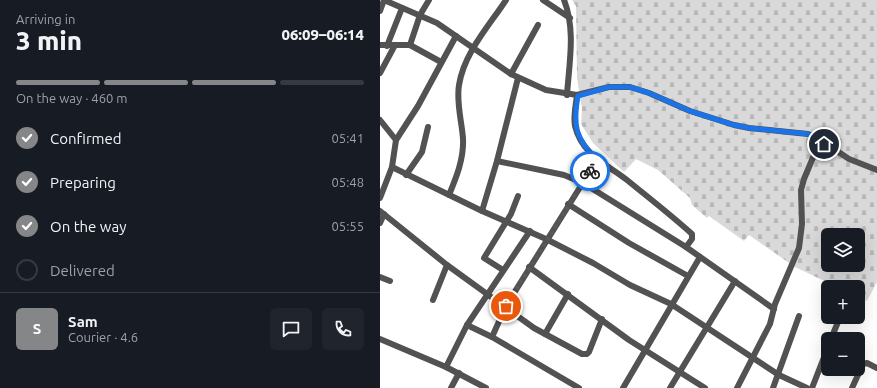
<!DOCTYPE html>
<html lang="en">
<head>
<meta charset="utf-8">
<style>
	:root { --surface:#171b24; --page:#20242c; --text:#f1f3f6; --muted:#9ea1a6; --line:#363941; --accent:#858687 }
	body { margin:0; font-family:Ubuntu,sans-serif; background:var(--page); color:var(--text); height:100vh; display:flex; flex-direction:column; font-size:15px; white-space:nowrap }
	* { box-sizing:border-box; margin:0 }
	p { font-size:13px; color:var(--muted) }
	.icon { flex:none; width:22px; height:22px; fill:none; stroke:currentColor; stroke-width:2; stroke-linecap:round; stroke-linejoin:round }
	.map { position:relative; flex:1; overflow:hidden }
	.details { display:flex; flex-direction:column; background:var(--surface); width:380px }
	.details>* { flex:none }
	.fabs { position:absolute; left:441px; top:228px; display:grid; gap:8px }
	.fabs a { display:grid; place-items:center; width:44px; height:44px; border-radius:6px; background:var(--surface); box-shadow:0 4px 16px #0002; font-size:20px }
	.pin { position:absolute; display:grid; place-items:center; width:34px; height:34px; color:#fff; margin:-17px; border:2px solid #fff; border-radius:50%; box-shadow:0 1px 4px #0007 }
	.courier { position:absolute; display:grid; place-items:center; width:40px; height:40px; margin:-20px; border:3px solid #1a73e8; border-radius:50%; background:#fff; color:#222; box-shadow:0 1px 5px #0007 }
	.overview em { font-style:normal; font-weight:800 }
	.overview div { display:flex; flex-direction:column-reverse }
	.overview { display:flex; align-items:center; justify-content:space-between; height:68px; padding:0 16px }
	h1 { font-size:26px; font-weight:800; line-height:30px }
	.bar { display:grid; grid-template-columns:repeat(4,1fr); gap:6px 4px; align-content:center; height:48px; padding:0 16px }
	.bar i { height:5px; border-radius:3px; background:var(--line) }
	.bar .on { background:var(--accent) }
	.bar p { grid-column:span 4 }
	.line { display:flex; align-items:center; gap:10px; padding:0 16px; border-top:1px solid var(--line) }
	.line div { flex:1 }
	.round { display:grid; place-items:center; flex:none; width:42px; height:42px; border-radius:6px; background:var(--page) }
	ol { padding:0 16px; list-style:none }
	li { display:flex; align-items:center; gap:12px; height:44px }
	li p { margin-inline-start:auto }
	li .icon { padding:4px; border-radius:50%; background:var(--accent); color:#fff; stroke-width:4 }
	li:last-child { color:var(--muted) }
	li i { width:22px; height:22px; border:2px solid var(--line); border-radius:50% }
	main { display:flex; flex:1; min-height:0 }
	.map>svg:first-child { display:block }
	.cemetery { fill:url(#cemetery-stones); fill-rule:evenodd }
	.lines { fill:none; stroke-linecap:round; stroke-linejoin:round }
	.minor { stroke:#525252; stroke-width:6 }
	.done { stroke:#595959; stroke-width:4; stroke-dasharray:0 7.2 }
	.route { stroke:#1a73e8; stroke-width:5 }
</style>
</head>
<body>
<main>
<section class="details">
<div class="overview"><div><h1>3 min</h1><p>Arriving in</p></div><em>06:09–06:14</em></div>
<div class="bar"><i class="on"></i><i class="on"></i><i class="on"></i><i></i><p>On the way · 460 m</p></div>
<ol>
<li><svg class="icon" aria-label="check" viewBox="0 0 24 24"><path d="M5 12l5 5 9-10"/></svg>Confirmed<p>05:41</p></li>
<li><svg class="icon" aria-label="check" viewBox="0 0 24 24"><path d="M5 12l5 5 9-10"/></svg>Preparing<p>05:48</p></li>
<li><svg class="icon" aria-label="check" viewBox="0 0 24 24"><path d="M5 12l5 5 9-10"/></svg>On the way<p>05:55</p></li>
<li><i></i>Delivered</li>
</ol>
<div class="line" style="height:72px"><b class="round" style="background:var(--accent);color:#fff">S</b><div><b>Sam</b><p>Courier · 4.6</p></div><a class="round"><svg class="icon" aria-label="chat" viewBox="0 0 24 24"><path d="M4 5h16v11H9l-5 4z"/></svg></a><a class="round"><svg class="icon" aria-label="phone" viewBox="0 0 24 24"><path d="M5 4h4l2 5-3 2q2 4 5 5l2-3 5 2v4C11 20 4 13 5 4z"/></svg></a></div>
</section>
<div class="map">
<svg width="497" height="388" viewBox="0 0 497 388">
	<defs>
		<pattern id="cemetery-stones" width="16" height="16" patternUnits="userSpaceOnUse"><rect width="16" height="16" fill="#d9d9d9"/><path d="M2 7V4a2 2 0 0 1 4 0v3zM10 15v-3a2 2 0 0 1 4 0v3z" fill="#b8b8b8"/></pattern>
	</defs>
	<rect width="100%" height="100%" fill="#fff"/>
	<path class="cemetery" d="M192 0H497V282L487 301 478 296V287H457L415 267 369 235 364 241 329 216 327 218 312 205 310 198 278 170 256 159 244 172 213 143 201 124 202 109 197 78 196 6ZM448 235H478V265H448Z"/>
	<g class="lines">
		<g class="minor">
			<polyline points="4,0 57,23 131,74 166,90 197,95 229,87 250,87 269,93 310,111 354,125 369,128 428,134 436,137 469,159 497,170"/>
			<polyline points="163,0 190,18"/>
			<path d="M184 0C196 30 189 64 187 95"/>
			<polyline points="0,11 4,0"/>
			<polyline points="0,45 30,45 61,62"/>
			<polyline points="30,45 40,15 49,0"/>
			<polyline points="7,46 22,8"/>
			<polyline points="0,73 15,45"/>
			<polyline points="131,74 158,25"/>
			<path d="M197 95C196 105 193 116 195 126 202 155 227 164 247 180 269 198 291 215 312 234V239L306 247"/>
			<polyline points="0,120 16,140 12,167 0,198"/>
			<polyline points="16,140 38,106 76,36"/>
			<polyline points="117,161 184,175 203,183 306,247 394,309"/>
			<polyline points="12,167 102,211 166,239 213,263 250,285 291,304 399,375 427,388"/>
			<polyline points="26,175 42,152 48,127"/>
			<path d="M69 195C76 178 84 159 83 139 82 122 76 103 79 85 84 53 109 26 126 0"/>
			<polyline points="188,204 249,243 308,276"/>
			<polyline points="0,211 67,265 154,328 202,354 207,354 209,352 222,319"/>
			<polyline points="102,211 117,161 138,78"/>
			<polyline points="0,223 4,214"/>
			<polyline points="149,267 249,340 325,388"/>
			<polyline points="123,270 104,258 131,214 138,196"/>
			<polyline points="0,277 10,281"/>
			<polyline points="53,300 67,265"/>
			<polyline points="87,325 112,337 199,388"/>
			<polyline points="165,334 188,294"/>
			<polyline points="112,337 126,306 217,160"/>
			<polyline points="0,339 66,367 106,388"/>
			<polyline points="451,339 460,317"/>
			<polyline points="66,367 87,325 150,231"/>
			<polyline points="71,388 79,373"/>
			<polyline points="243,388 320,257"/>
			<polyline points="290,388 355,281"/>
			<polyline points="357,388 390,324 395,304 419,248 422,224 421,190 424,179 437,148 436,137"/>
			<polyline points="393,388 419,316"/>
			<polyline points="432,388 448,347"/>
			<polyline points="472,388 483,364 487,363 497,368"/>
		</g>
	</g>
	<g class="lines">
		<polyline class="done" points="126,306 210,171"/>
		<path class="route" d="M210 171 217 160C195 138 193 125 198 96L229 87H250L269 93 310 111 354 125 369 128 428 134 436 137 444 144"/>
	</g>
</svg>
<div class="fabs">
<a><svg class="icon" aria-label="layers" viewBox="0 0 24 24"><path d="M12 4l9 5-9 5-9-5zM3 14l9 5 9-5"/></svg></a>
<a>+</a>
<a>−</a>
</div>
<div class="pin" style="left:126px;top:306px;background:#ea580c"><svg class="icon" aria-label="bag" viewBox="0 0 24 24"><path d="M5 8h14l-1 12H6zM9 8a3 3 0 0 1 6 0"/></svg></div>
<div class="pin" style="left:444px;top:144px;background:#1f2937"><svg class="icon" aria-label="home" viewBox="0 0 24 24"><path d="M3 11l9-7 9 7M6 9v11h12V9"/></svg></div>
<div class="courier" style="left:210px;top:171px"><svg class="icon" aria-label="bike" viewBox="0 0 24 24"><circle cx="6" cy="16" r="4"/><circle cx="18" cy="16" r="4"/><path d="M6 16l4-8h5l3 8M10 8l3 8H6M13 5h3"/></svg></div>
</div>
</main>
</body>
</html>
